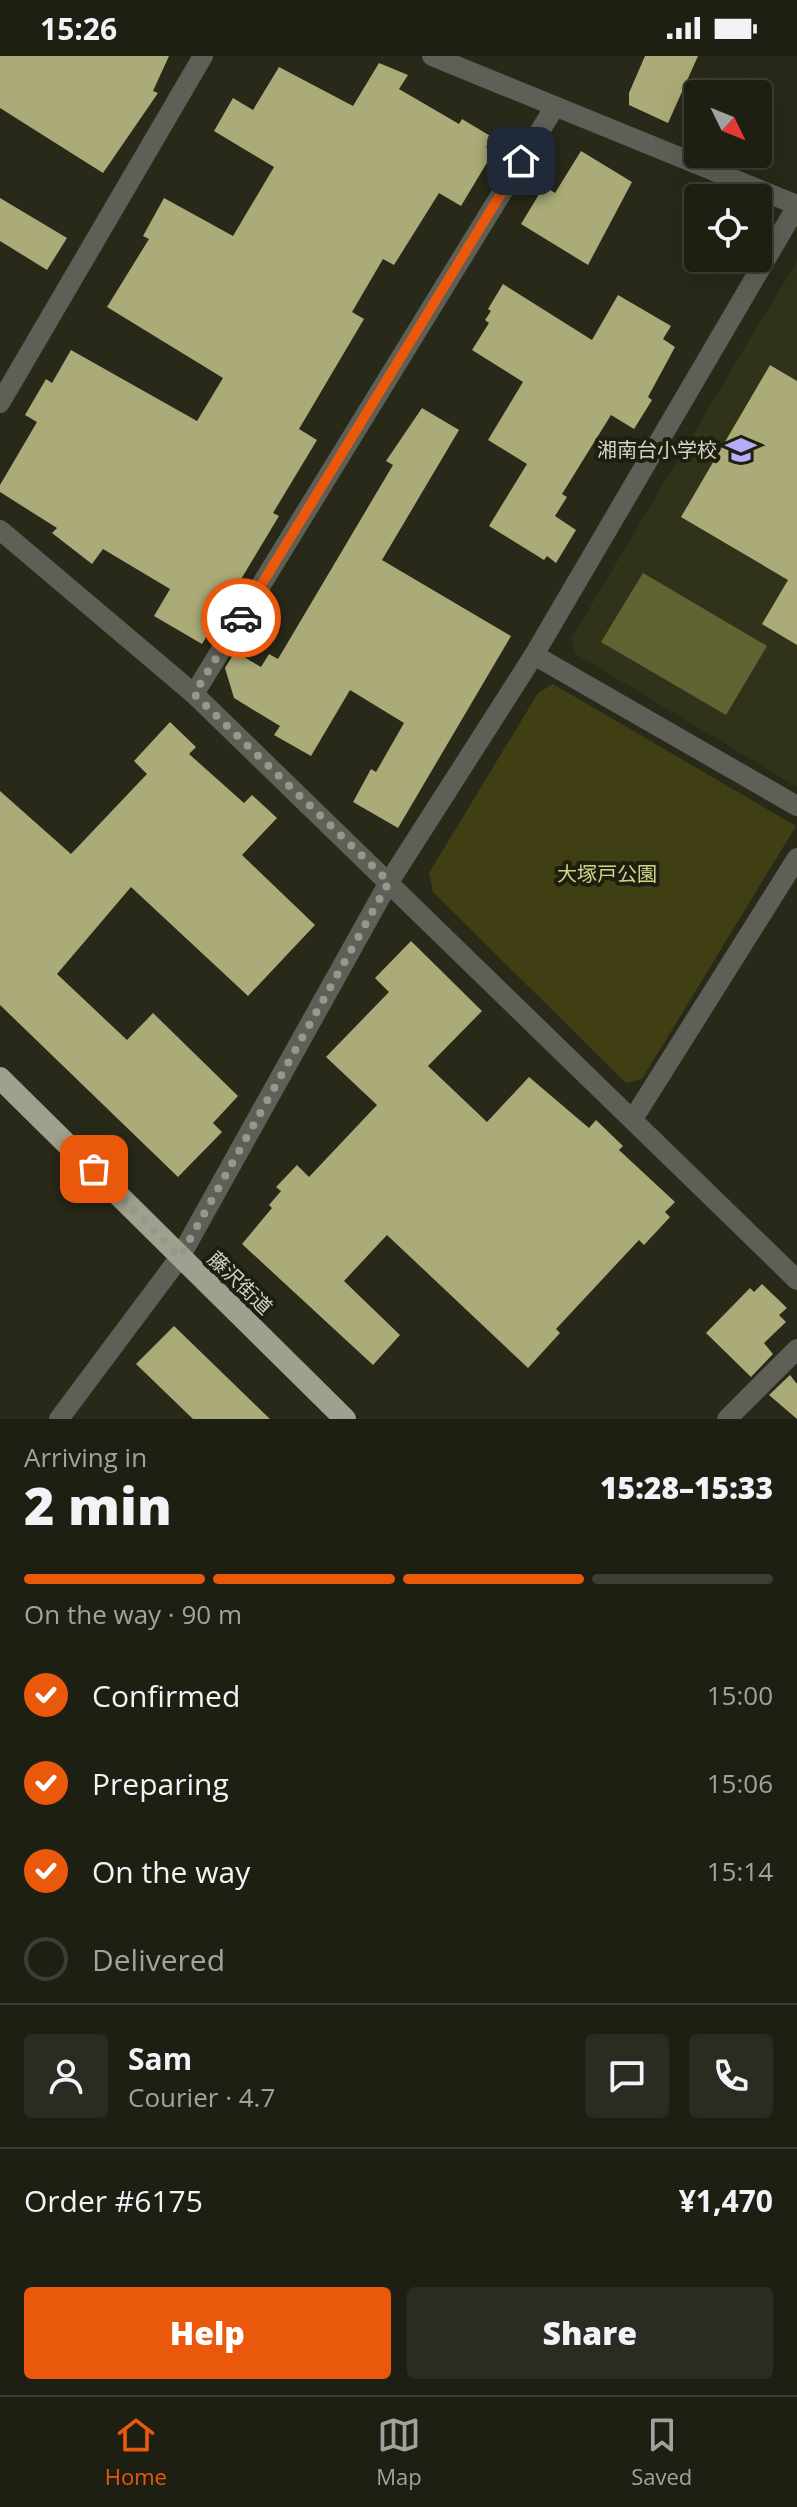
<!DOCTYPE html>
<html lang="en">
<head>
<meta charset="utf-8">
<style>
	:root { --surface:#1e1f13; --page:#2b2c21; --text:#f1f3f6; --muted:#a1a2a0; --line:#3c3d33; --accent:#ea580c }
	body { margin:0; font-family:"Open Sans","Noto Sans JP",sans-serif; background:var(--page); color:var(--text); height:100vh; display:flex; flex-direction:column; font-size:30px; white-space:nowrap }
	* { box-sizing:border-box; margin:0 }
	p { font-size:26px; color:var(--muted) }
	.icon { flex:none; width:44px; height:44px; fill:none; stroke:currentColor; stroke-width:2; stroke-linecap:round; stroke-linejoin:round }
	.map { position:relative; height:1363px; overflow:hidden }
	.details { display:flex; flex-direction:column; background:var(--surface); flex:1 }
	.details>* { flex:none }
	.needle { width:52px; rotate:133deg }
	.fabs { position:absolute; left:684px; top:24px; display:grid; gap:16px }
	.fabs a { display:grid; place-items:center; width:88px; height:88px; border-radius:8px; background:var(--surface); box-shadow:0 8px 32px #0002,0 0 0 2px var(--line); font-size:40px }
	.pin { position:absolute; display:grid; place-items:center; width:68px; height:68px; color:#fff; margin:-34px; border-radius:16px; box-shadow:0 4px 12px #0006 }
	.courier { position:absolute; display:grid; place-items:center; width:80px; height:80px; margin:-40px; border:6px solid #ea580c; border-radius:50%; background:#fff; color:#222; box-shadow:0 2px 10px #0007 }
	.headline em { font-style:normal; font-weight:800 }
	.headline div { display:flex; flex-direction:column-reverse }
	.headline { display:flex; align-items:center; justify-content:space-between; height:136px; padding:0 24px }
	h1 { font-size:52px; font-weight:800; line-height:60px }
	.bar { display:grid; grid-template-columns:repeat(4,1fr); gap:12px 8px; align-content:center; height:96px; padding:0 24px }
	.bar i { height:10px; border-radius:6px; background:var(--line) }
	.bar .on { background:var(--accent) }
	.bar p { grid-column:span 4 }
	.line { display:flex; align-items:center; gap:20px; padding:0 24px; border-top:2px solid var(--line) }
	.line div { flex:1 }
	.round { display:grid; place-items:center; flex:none; width:84px; height:84px; border-radius:8px; background:var(--page) }
	ol { padding:0 24px; list-style:none }
	li { display:flex; align-items:center; gap:24px; height:88px }
	li p { margin-inline-start:auto }
	li .icon { padding:8px; border-radius:50%; background:var(--accent); color:#fff; stroke-width:4 }
	li:last-child { color:var(--muted) }
	li i { width:44px; height:44px; border:4px solid var(--line); border-radius:50% }
	.button { display:flex; gap:16px; margin-top:auto; padding:16px 24px }
	.button a { flex:1; height:92px; border-radius:8px; background:var(--accent); color:#fff; font-size:32px; font-weight:800; line-height:92px; text-align:center }
	.button a+a { background:var(--page); color:var(--text) }
	.status { display:flex; justify-content:space-between; align-items:center; height:56px; padding:0 40px; background:var(--surface); direction:ltr }
	.status svg { height:22px; fill:currentColor }
	.menu { display:flex; justify-content:space-around; align-items:center; height:112px; border-top:2px solid var(--line); background:var(--surface); font-size:22px; color:var(--muted) }
	.menu a { display:grid; justify-items:center; gap:4px }
	.menu .on { color:var(--accent) }
	.map>svg:first-child { display:block }
	.built { fill:#31321a }
	.green { fill:#3f3f13 }
	.water { fill:#626332 }
	.building { fill:#aaab78 }
	.lines { fill:none; stroke-linecap:round; stroke-linejoin:round }
	.service { stroke:#5e5f57; stroke-width:20 }
	.minor { stroke:#5e5f57; stroke-width:20 }
	.tertiary { stroke:#5e5f57; stroke-width:20 }
	.trunk { stroke:#a0a08e; stroke-width:22 }
	.done { stroke:#97988b; stroke-width:8; stroke-dasharray:0 14.4 }
	.route { stroke:#ea580c; stroke-width:10 }
	.labels { text-anchor:middle; stroke-width:8; stroke-linejoin:round; paint-order:stroke }
	.poi-label { font-size:20px; fill:#d3d3c9; stroke:#1f1f0f; text-anchor:end }
	.park-label { font-size:20px; fill:#d1d385; stroke:#1f1f0f }
	.street-label { font-size:20px; fill:#d3d3c9; stroke:#1f1f0f }
</style>
</head>
<body>
<div class="status"><b>15:26</b><svg viewBox="0 0 49 12"><path d="M0 12V9h3v3zM5 12V6h3v6zM10 12V3h3v9zM15 12V0h3v12zM26 1h20v11H26zM47 4h2v5h-2z"/></svg></div>
<div class="map">
<svg width="797" height="1363" viewBox="0 0 797 1363">
	<rect width="100%" height="100%" fill="#282919"/>
	<polygon class="built" points="797,204 797,731 576,598 571,583"/>
	<polygon class="green" points="553,628 796,770 642,1023 626,1027 433,836 429,817 538,637"/>
	<polygon class="water" points="643,517 767,590 726,659 601,586"/>
	<g class="building">
		<polygon points="0,0 169,0 153,35 158,37 103,117 0,52"/>
		<polygon points="645,0 698,0 668,67 629,49 629,37"/>
		<polygon points="379,7 408,19 399,33 459,68 462,63 492,81 486,91 494,95 461,150 439,137 394,209 383,203 352,256 364,263 299,373 317,384 273,457 279,460 202,588 154,560 170,533 103,493 92,508 52,477 57,472 0,436 0,429 37,366 25,359 46,323 52,327 71,294 197,365 223,322 107,251 149,183 143,180 164,142 233,180 274,111 214,75 233,42 253,54 279,11 353,50"/>
		<polygon points="581,95 632,126 588,209 521,168 544,130 555,137"/>
		<polygon points="0,142 67,182 47,214 0,185"/>
		<polygon points="503,228 592,284 618,239 671,270 663,283 675,291 648,341 652,344 634,373 611,359 562,438 567,441 555,460 576,474 556,507 547,500 544,504 489,470 527,408 488,384 523,326 472,294 489,267 485,264 491,255 488,253"/>
		<polygon points="770,309 797,325 797,589 762,568 788,524 681,461"/>
		<polygon points="422,352 459,374 382,504 511,580 398,772 353,746 371,713 376,716 404,667 350,634 311,700 274,679 280,670 234,642 225,612 235,596 261,611 269,598 278,603 393,409 386,405"/>
		<polygon points="170,666 196,691 189,698 244,747 252,739 277,762 242,799 315,869 248,940 131,831 57,918 127,984 153,957 238,1040 213,1067 222,1076 178,1121 0,949 0,735 71,798 147,718 134,705"/>
		<polygon points="411,885 482,955 428,1010 487,1066 529,1021 589,1072 596,1064 623,1090 619,1094 675,1146 665,1156 670,1161 644,1189 639,1184 556,1273 560,1277 528,1312 387,1179 344,1225 400,1279 373,1309 242,1188 272,1152 269,1149 281,1135 276,1131 297,1109 309,1121 377,1049 326,1001 389,936 375,922"/>
		<polygon points="762,1228 787,1252 779,1259 786,1266 764,1287 773,1298 751,1321 706,1277 750,1232 754,1236"/>
		<polygon points="174,1270 270,1363 193,1363 136,1308"/>
		<polygon points="790,1319 797,1328 797,1363 769,1339"/>
	</g>
	<g class="lines">
		<polyline class="service" points="727,1363 797,1293"/>
		<g class="minor">
			<polyline points="432,0 797,149"/>
			<polyline points="0,347 203,0"/>
			<polyline points="534,599 797,750"/>
			<polyline points="194,638 554,52"/>
			<polyline points="633,1063 797,802"/>
			<polyline points="180,1201 389,826 534,599 797,150"/>
		</g>
		<g class="tertiary">
			<polyline points="0,474 194,638 797,1224"/>
			<polyline points="59,1363 180,1201"/>
		</g>
		<polyline class="trunk" points="0,1022 345,1363"/>
	</g>
	<g class="lines">
		<polyline class="done" points="94,1113 180,1201 389,826 194,638 241,562"/>
		<polyline class="route" points="241,562 521,105"/>
	</g>
	<defs>
		<g id="school-bare" transform="scale(2.4)"><path d="M0-5L7-2L0 1L-7-2ZM-4 1L0 2.5L4 1V4Q0 6-4 4Z" fill="#b6acf8" stroke="#1f1f0f" stroke-width="2.5" paint-order="stroke"/></g>
	</defs>
	<g fill-rule="evenodd">
		<use href="#school-bare" x="741" y="394"/>
	</g>
	<g class="labels">
		<g class="poi-label">
			<text x="717" y="401">湘南台小学校</text>
		</g>
		<g class="park-label">
			<text x="607" y="825">大塚戸公園</text>
		</g>
		<g class="street-label">
			<text transform="translate(240 1227) rotate(44)" y="7">藤沢街道</text>
		</g>
	</g>
</svg>
<div class="fabs">
<a><svg class="needle" viewBox="-14 -14 28 28"><path d="M0-13l5 13h-10z" fill="#e53935"/><path d="M0 13l5-13h-10z" fill="#a1a2a0"/></svg></a>
<a><svg class="icon" aria-label="locate" viewBox="0 0 24 24"><circle cx="12" cy="12" r="6"/><path d="M12 2v4M12 18v4M2 12h4M18 12h4"/></svg></a>
</div>
<div class="pin" style="left:94px;top:1113px;background:#ea580c"><svg class="icon" aria-label="bag" viewBox="0 0 24 24"><path d="M5 8h14l-1 12H6zM9 8a3 3 0 0 1 6 0"/></svg></div>
<div class="pin" style="left:521px;top:105px;background:#1f2937"><svg class="icon" aria-label="home" viewBox="0 0 24 24"><path d="M3 11l9-7 9 7M6 9v11h12V9"/></svg></div>
<div class="courier" style="left:241px;top:562px"><svg class="icon" aria-label="car" viewBox="0 0 24 24"><path d="M5 17H2v-5l4-1 3-4h7l3 4 3 1v5h-3M9 17h6M6 11h13"/><circle cx="7" cy="17" r="2"/><circle cx="17" cy="17" r="2"/></svg></div>
</div>
<section class="details">
<div class="headline"><div><h1>2 min</h1><p>Arriving in</p></div><em>15:28–15:33</em></div>
<div class="bar"><i class="on"></i><i class="on"></i><i class="on"></i><i></i><p>On the way · 90 m</p></div>
<ol>
<li><svg class="icon" aria-label="check" viewBox="0 0 24 24"><path d="M5 12l5 5 9-10"/></svg>Confirmed<p>15:00</p></li>
<li><svg class="icon" aria-label="check" viewBox="0 0 24 24"><path d="M5 12l5 5 9-10"/></svg>Preparing<p>15:06</p></li>
<li><svg class="icon" aria-label="check" viewBox="0 0 24 24"><path d="M5 12l5 5 9-10"/></svg>On the way<p>15:14</p></li>
<li><i></i>Delivered</li>
</ol>
<div class="line" style="height:144px"><a class="round"><svg class="icon" aria-label="person" viewBox="0 0 24 24"><circle cx="12" cy="8" r="4"/><path d="M4 21q1-7 8-7t8 7"/></svg></a><div><b>Sam</b><p>Courier · 4.7</p></div><a class="round"><svg class="icon" aria-label="chat" viewBox="0 0 24 24"><path d="M4 5h16v11H9l-5 4z"/></svg></a><a class="round"><svg class="icon" aria-label="phone" viewBox="0 0 24 24"><path d="M5 4h4l2 5-3 2q2 4 5 5l2-3 5 2v4C11 20 4 13 5 4z"/></svg></a></div>
<div class="line" style="height:104px"><div>Order #6175</div><b>¥1,470</b></div>
<div class="button"><a>Help</a><a>Share</a></div>
</section>
<nav class="menu">
<a class="on"><svg class="icon" aria-label="home" viewBox="0 0 24 24"><path d="M3 11l9-7 9 7M6 9v11h12V9"/></svg>Home</a>
<a><svg class="icon" aria-label="map" viewBox="0 0 24 24"><path d="M3 6l6-2 6 2 6-2v14l-6 2-6-2-6 2zM9 4v14M15 6v14"/></svg>Map</a>
<a><svg class="icon" aria-label="saved" viewBox="0 0 24 24"><path d="M7 4h10v16l-5-4-5 4z"/></svg>Saved</a>
</nav>
</body>
</html>
